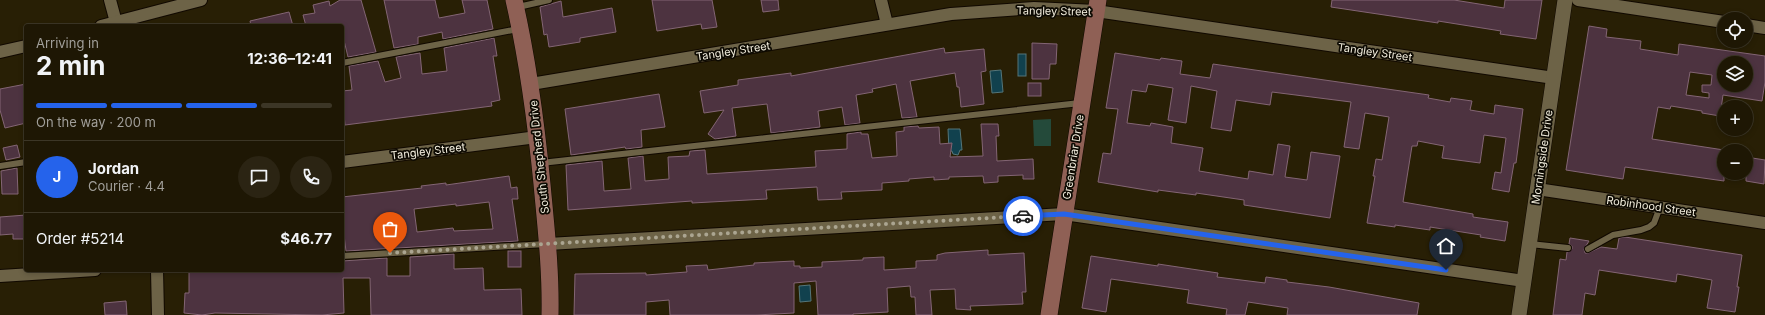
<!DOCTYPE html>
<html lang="en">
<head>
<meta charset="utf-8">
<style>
	:root { --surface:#1e1704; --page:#2b2413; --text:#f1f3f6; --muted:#a19f9a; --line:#3c3626; --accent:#2563eb }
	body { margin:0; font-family:Inter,sans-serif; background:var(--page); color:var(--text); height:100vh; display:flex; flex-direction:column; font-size:15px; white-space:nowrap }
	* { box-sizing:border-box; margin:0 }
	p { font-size:13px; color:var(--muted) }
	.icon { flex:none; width:22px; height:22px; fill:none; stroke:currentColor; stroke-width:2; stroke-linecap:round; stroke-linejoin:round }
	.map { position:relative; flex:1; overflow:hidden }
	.drawer { position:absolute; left:24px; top:24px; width:320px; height:248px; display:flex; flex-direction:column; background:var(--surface); border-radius:4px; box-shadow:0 2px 6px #0003,0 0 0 1px var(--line) }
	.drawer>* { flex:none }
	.buttons { position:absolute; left:1717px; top:12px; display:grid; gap:8px }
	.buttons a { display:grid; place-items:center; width:36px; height:36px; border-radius:50%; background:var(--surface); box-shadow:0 2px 6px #0003,0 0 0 1px var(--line); font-size:20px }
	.pin { position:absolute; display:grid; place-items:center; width:34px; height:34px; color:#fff; margin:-41px -17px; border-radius:50% 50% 50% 0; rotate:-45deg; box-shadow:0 0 4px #0007 }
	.pin .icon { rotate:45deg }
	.courier { position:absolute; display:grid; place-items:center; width:40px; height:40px; margin:-20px; border:3px solid #2563eb; border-radius:50%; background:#fff; color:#222; box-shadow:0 1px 5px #0007 }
	.headline em { font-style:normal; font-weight:700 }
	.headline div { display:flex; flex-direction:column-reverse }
	.headline { display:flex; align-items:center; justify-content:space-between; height:68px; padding:0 12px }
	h1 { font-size:26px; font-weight:700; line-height:30px }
	.bar { display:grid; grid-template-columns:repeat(4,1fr); gap:6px 4px; align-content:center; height:48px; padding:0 12px }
	.bar i { height:5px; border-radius:3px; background:var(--line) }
	.bar .active { background:var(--accent) }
	.bar p { grid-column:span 4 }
	.line { display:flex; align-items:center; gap:10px; padding:0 12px; border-top:1px solid var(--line) }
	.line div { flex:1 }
	.round { display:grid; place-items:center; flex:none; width:42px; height:42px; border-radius:21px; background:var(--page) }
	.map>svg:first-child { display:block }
	.green { fill:#244a3a }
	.water { fill:#11414e; stroke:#547579 }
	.building { fill:#4d3340; stroke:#836574; fill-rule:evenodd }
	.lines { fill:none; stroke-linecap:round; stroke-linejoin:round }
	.service-casing { stroke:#110900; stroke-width:8 }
	.minor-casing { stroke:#110900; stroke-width:14 }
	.tertiary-casing { stroke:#110900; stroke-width:16 }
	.secondary-casing { stroke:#110900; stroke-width:18 }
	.service { stroke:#6d6347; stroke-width:6 }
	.minor { stroke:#6d6347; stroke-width:12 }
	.tertiary { stroke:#6d6347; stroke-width:15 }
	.secondary { stroke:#8f6055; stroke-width:17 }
	.done { stroke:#aba591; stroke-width:4; stroke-dasharray:0 7.2 }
	.route { stroke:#2563eb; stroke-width:5 }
	.labels { text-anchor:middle; stroke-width:3.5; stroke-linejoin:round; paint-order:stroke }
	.street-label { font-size:11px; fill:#f2eddd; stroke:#0d0a02 }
</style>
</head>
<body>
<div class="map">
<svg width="1765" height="315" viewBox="0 0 1765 315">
	<rect width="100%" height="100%" fill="#281f05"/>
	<polygon class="green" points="1051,119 1051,146 1034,146 1033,120"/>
	<g class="water">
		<rect x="1018" y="54" width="8" height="22"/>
		<polygon points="1001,70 1003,92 992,93 990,71"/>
		<polygon points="948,129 960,129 962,150 960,150 958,155 953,154 952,151 949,151"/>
		<polygon points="810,285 811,301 800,302 799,286"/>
	</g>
	<g class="building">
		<polygon points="340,0 361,0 376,52 348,57 342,32 342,26 306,26 303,15 315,13 313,5 329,1 330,6"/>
		<polygon points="384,0 435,0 439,18 465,13 462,0 487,0 493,29 443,39 442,32 418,37 418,44 394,48"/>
		<polygon points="652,0 712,0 717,27 702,29 701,24 657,31"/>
		<polygon points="761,0 778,0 779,10 763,12"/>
		<polygon points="1332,0 1454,0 1504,8 1505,0 1542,0 1536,39 1500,34 1501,31 1438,21 1438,23 1331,7"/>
		<polygon points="561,1 563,17 612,8 616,32 580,38 580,42 549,47 547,34 544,35 540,7"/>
		<polygon points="289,12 293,26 251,26 250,21"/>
		<path d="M1589 26 1607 29 1606 37 1641 41 1640 49 1678 55 1679 44 1765 56V82L1762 101 1723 95 1720 116 1702 113V111L1671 106 1670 109 1658 107 1652 139 1724 150V181L1625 167 1623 179 1566 170ZM1724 63H1746V85H1724ZM1690 72 1712 75 1711 85H1702V92L1709 93V98L1686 95Z"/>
		<polygon points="494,38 497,56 493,56 500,100 491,102 492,106 345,125 342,91 352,90 349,66 378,61 385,82 401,78 396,57 420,53 422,74 447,71 444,48"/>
		<polygon points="1032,43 1057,44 1056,64 1050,64 1049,79 1032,79"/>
		<polygon points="944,48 945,53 984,49 986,71 981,72 984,104 961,107 959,87 957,87 955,73 910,81 917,117 902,118 896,84 872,89 873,92 856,95 860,123 845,125 842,107 818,111 820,127 771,133 767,104 732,108 736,136 715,139 708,134 724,110 704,113 700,91 738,85 738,80 791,73 791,76"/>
		<polygon points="1115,53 1160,60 1161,58 1182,61 1180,74 1210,78 1213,64 1429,95 1428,98 1450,102 1451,98 1472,101 1470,110 1494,114 1495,105 1523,109 1516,163 1514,163 1509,192 1492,189 1495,172 1501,173 1506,138 1484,135 1480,163 1442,158 1444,146 1418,141 1417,146 1412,146 1403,202 1473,214 1473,217 1508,222 1505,241 1480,237 1481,235 1430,227 1430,230 1395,225 1395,227 1367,223 1375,176 1373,176 1376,159 1382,160 1389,117 1365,113 1359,149 1344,147 1351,102 1272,92 1270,105 1236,100 1231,131 1211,128 1217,91 1191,86 1186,123 1168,120 1173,88 1148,84 1146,92 1132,90 1127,123 1150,126 1151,123 1173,127 1171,143 1203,148 1199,171 1248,179 1249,171 1273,175 1278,144 1290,146 1285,177 1307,180 1311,152 1340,156 1330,218 1244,205 1244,200 1196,193 1196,195 1158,190 1158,192 1098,182 1103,153 1111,154 1118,109 1106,108"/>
		<rect x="1028" y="83" width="13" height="13"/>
		<polygon points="26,84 26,123 5,128 0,110 0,89"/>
		<polygon points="659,94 665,127 641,130 642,147 626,149 625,147 571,155 565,109"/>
		<polygon points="981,124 998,124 999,136 996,136 997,161 1033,159 1034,179 1023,179 1023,175 998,176 998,182 984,183 983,176 949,177 949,179 934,180 934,177 909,179 909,181 882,183 882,190 841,192 842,199 818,200 817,187 766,190 767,199 692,203 692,201 568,210 566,165 602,161 604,191 631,189 628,158 643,156 645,181 669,179 668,157 689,156 690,151 705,150 707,174 816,167 815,151 847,149 847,134 861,132 861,134 868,134 872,158 897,156 896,132 904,131 904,127 918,126 919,128 939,127 940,144 952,143 950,157 983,156"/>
		<polygon points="17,145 20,157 6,160 3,148"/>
		<polygon points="1746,157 1765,160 1764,184 1746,181"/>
		<polygon points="17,168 18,194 2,194 1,171"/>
		<path d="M509 176 511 188 517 187 518 199H512L518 241 346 251 343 227H342V197L422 188 421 186 446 183V185ZM489 202 493 229 454 231 453 228 417 232 414 209 456 204V206Z"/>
		<polygon points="26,215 26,239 13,239 13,234 0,235 0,217"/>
		<polygon points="1625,237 1742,255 1737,287 1739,287 1735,312 1707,308 1712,280 1677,274 1676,282 1599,270 1595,295 1585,293 1582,315 1553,315 1560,259 1566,260 1567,252 1572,249 1572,246 1569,244 1570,238 1589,241 1584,249 1585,253 1588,253 1601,247 1617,249 1619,238"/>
		<polygon points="988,250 988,255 1024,253 1026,292 1022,292 1023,304 970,306 971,310 956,309 955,289 930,290 932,315 916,315 915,297 911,297 910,286 887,288 888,312 853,314 853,315 818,315 816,281 794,283 794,313 756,315 670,315 669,300 646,302 646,315 574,315 575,274 646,273 646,275 687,272 686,266 707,265 708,270 754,265 754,263 794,261 794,266 800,266 800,268 822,267 822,262 863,260 863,258 884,257 884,270 916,268 916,261 937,260 937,255 945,253"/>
		<rect x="508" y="251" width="13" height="16"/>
		<polygon points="454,254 454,269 483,268 484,290 521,289 522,315 371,315 370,278 343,278 344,313 322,315 215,313 202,315 184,313 185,293 189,293 189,270 342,270 342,261 387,258 387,276 410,276 410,257"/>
		<polygon points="1091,256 1158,266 1158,264 1218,273 1217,277 1265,283 1266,277 1287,280 1287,282 1329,287 1419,303 1417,315 1287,315 1288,308 1248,302 1245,315 1226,315 1227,309 1187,303 1189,290 1111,279 1106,312 1082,308"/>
		<polygon points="126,301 127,315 105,315 104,303"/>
	</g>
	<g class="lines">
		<g class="service-casing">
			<g id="service">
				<polyline points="518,7 549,0"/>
				<polyline points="342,63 518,29"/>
				<polyline points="541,163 1080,103"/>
				<polyline points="0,166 26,162"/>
				<polyline points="1530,244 1568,248"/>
				<polyline points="1588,249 1613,235 1641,230 1649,227 1654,223 1660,207"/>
				<polyline points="342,256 546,244"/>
			</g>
		</g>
		<g class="minor-casing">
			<g id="minor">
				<polyline points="110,0 117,26"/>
				<polyline points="881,0 887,24"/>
				<polyline points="1578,0 1724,22"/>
				<polyline points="1746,25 1765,28"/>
				<polyline points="101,26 201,0"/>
				<polyline points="0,52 26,46"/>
				<polyline points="531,84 951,14 1034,8 1096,11 1554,78"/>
				<polyline points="342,162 537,137"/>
				<polyline points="1537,189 1765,223"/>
				<polyline points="548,244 1064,214 1524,281"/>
				<polyline points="157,270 158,315"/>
				<polyline points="0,276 95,270"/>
			</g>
		</g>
		<g class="tertiary-casing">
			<polyline id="tertiary" points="1519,315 1565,0"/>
		</g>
		<g class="secondary-casing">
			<g id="secondary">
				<path d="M514 0C528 61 536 122 542 184 546 228 551 271 550 315"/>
				<polyline points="1049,315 1098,0"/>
			</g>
		</g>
		<use href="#service" class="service"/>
		<use href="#minor" class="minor"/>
		<use href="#tertiary" class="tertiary"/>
		<use href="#secondary" class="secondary"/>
	</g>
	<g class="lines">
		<polyline class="done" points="390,253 1023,216"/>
		<polyline class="route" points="1023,216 1064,214 1446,270"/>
	</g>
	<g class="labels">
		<g class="street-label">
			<text transform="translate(1054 11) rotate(1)" y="4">Tangley Street</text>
			<text transform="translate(733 51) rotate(-9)" y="4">Tangley Street</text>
			<text transform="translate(1375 52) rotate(8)" y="4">Tangley Street</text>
			<text transform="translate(428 151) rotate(-7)" y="4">Tangley Street</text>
			<text transform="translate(539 157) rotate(-96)" y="4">South Shepherd Drive</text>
			<text transform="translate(1073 157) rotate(-81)" y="4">Greenbriar Drive</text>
			<text transform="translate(1542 157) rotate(-82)" y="4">Morningside Drive</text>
			<text transform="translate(1651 206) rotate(8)" y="4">Robinhood Street</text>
		</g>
	</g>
</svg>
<div class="buttons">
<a><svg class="icon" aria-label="locate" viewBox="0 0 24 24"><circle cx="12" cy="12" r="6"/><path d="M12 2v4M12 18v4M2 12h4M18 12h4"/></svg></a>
<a><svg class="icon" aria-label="layers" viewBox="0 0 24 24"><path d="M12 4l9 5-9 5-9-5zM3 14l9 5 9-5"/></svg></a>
<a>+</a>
<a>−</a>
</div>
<div class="pin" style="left:390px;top:253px;background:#ea580c"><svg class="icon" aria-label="bag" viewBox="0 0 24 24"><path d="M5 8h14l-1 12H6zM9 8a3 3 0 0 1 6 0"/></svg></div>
<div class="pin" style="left:1446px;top:270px;background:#1f2937"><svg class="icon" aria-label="home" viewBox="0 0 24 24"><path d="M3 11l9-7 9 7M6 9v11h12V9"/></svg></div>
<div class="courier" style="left:1023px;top:216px"><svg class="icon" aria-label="car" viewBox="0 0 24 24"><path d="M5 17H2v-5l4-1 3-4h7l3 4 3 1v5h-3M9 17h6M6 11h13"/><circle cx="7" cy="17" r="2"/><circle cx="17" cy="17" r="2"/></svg></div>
<section class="drawer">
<div class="headline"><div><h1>2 min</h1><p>Arriving in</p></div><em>12:36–12:41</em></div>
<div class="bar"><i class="active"></i><i class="active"></i><i class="active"></i><i></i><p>On the way · 200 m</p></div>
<div class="line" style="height:72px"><b class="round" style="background:var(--accent);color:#fff">J</b><div><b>Jordan</b><p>Courier · 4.4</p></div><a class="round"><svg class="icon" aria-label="chat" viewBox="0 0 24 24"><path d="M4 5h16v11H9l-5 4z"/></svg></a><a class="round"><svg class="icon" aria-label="phone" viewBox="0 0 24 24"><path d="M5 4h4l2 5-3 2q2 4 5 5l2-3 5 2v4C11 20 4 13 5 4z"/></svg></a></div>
<div class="line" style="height:52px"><div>Order #5214</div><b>$46.77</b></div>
</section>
</div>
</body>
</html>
